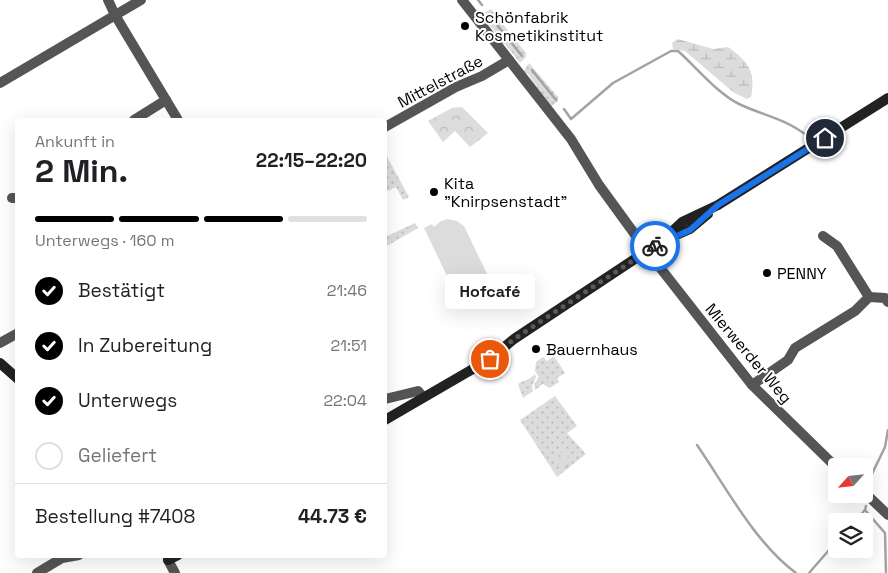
<!DOCTYPE html>
<html lang="de">
<head>
<meta charset="utf-8">
<style>
	:root { --surface:#fff; --page:#f6f6f6; --text:#202124; --muted:#757577; --line:#e0e0e0; --accent:#000 }
	body { margin:0; font-family:"Space Grotesk",sans-serif; background:var(--page); color:var(--text); height:100vh; display:flex; flex-direction:column; font-size:19px; white-space:nowrap }
	* { box-sizing:border-box; margin:0 }
	p { font-size:16px; color:var(--muted) }
	.icon { flex:none; width:28px; height:28px; fill:none; stroke:currentColor; stroke-width:2; stroke-linecap:round; stroke-linejoin:round }
	.map { position:relative; flex:1; overflow:hidden }
	.details { position:absolute; left:15px; top:118px; width:372px; height:440px; display:flex; flex-direction:column; background:var(--surface); border-radius:5px; box-shadow:0 5px 20px #0002 }
	.details>* { flex:none }
	.needle { width:32px; rotate:243deg }
	.fabs { position:absolute; left:828px; top:458px; display:grid; gap:10px }
	.fabs a { display:grid; place-items:center; width:45px; height:45px; border-radius:5px; background:var(--surface); box-shadow:0 5px 20px #0002; font-size:25px }
	.pin { position:absolute; display:grid; place-items:center; width:42px; height:42px; color:#fff; margin:-21px; border:2px solid #fff; border-radius:50%; box-shadow:0 1px 5px #0007 }
	.courier { position:absolute; display:grid; place-items:center; width:50px; height:50px; margin:-25px; border:4px solid #1a73e8; border-radius:50%; background:#fff; color:#222; box-shadow:0 1px 6px #0007 }
	.bubble { position:absolute; height:35px; border-radius:5px; background:var(--surface); box-shadow:0 5px 20px #0002; font-size:16px; font-weight:800; line-height:35px; text-align:center }
	.overview em { font-style:normal; font-weight:800 }
	.overview div { display:flex; flex-direction:column-reverse }
	.overview { display:flex; align-items:center; justify-content:space-between; height:85px; padding:0 20px }
	h1 { font-size:32px; font-weight:800; line-height:38px }
	.bar { display:grid; grid-template-columns:repeat(4,1fr); gap:8px 5px; align-content:center; height:60px; padding:0 20px }
	.bar i { height:6px; border-radius:4px; background:var(--line) }
	.bar .on { background:var(--accent) }
	.bar p { grid-column:span 4 }
	.line { display:flex; align-items:center; gap:12px; padding:0 20px; border-top:1px solid var(--line) }
	.line div { flex:1 }
	ol { padding:0 20px; list-style:none }
	li { display:flex; align-items:center; gap:15px; height:55px }
	li p { margin-inline-start:auto }
	li .icon { padding:5px; border-radius:50%; background:var(--accent); color:#fff; stroke-width:4 }
	li:last-child { color:var(--muted) }
	li i { width:28px; height:28px; border:2px solid var(--line); border-radius:50% }
	.map>svg:first-child { display:block }
	.grass { fill:url(#grass-dots) }
	.wetland { fill:url(#wetland-marsh) }
	.park { fill:url(#park-crowns) }
	.pitch { fill:#dcdcdc }
	.lines { fill:none; stroke-linecap:round; stroke-linejoin:round }
	.stream { stroke:#a3a3a3; stroke-width:2.5 }
	.minor { stroke:#555; stroke-width:10 }
	.tertiary { stroke:#555; stroke-width:10 }
	.secondary { stroke:#222; stroke-width:10 }
	.done { stroke:#595959; stroke-width:5; stroke-dasharray:0 9 }
	.route { stroke:#1a73e8; stroke-width:6 }
	.poi-dot { fill:#000; stroke:#fff; stroke-width:2 }
	.labels { text-anchor:middle; stroke-width:4; stroke-linejoin:round; paint-order:stroke }
	.poi-label { font-size:16px; fill:#000; stroke:#fff; text-anchor:start }
	.street-label { font-size:16px; fill:#000; stroke:#fff }
</style>
</head>
<body>
<div class="map">
<svg width="888" height="573" viewBox="0 0 888 573">
	<defs>
		<pattern id="grass-dots" width="8" height="8" patternUnits="userSpaceOnUse" patternTransform="scale(1.25)"><rect width="8" height="8" fill="#dcdcdc"/><path d="M2 2h.1M6 6h.1" fill="none" stroke="#bbb" stroke-width="1.8" stroke-linecap="round"/></pattern>
		<pattern id="wetland-marsh" width="20" height="14" patternUnits="userSpaceOnUse" patternTransform="scale(1.25)"><rect width="20" height="14" fill="#dcdcdc"/><path d="M1 5h8M5 5V1M11 12h8M15 12V8" fill="none" stroke="#bbb"/></pattern>
		<pattern id="park-crowns" width="20" height="18" patternUnits="userSpaceOnUse" patternTransform="scale(1.25)"><rect width="20" height="18" fill="#dcdcdc"/><path d="M2 6a3 3 0 1 1 6 0M12 15a3 3 0 1 1 6 0" fill="none" stroke="#bbb"/></pattern>
	</defs>
	<rect width="100%" height="100%" fill="#fff"/>
	<g class="grass">
		<polygon points="491,9 526,53 526,57 520,63 505,44 500,44 500,38 486,21 482,21 480,15"/>
		<polygon points="529,63 558,97 558,101 551,107 528,74 523,72"/>
		<polygon points="385,153 409,197 403,200 396,187 388,191 385,186"/>
		<polygon points="415,223 418,228 385,247 385,237"/>
		<polygon points="554,356 565,373 557,378 559,382 550,388 543,384 535,390 534,384 539,377 535,371 536,362 543,357 547,361"/>
		<path d="M535 374 536 377 532 386 533 391 523 398 518 384C524 380 530 380 535 374Z"/>
		<polygon points="555,396 577,426 567,433 586,454 557,477 520,420"/>
	</g>
	<path class="wetland" d="M678 39 713 49 728 47C749 62 756 72 751 97L747 99 733 92 685 51 673 49 672 43Z"/>
	<g class="park">
		<polygon points="462,107 488,133 470,147 455,131 443,142 428,121 452,108"/>
		<polygon points="564,451 572,463 562,470 554,458"/>
	</g>
	<polygon class="pitch" points="448,219 457,221 464,226 490,280 484,281 475,292 461,293 465,303 461,305 424,228 432,224 434,227 441,221"/>
	<g class="lines">
		<g class="stream">
			<polyline points="478,0 482,5"/>
			<polyline points="490,16 522,56"/>
			<polyline points="532,70 556,100"/>
			<path d="M564 109 571 119 613 83 671 51H678C696 67 718 94 739 104 762 115 786 119 806 135"/>
			<path d="M697 445C726 487 755 543 796 573"/>
			<polyline points="870,478 885,447 888,430"/>
			<polyline points="865,510 885,533 886,573"/>
			<polyline points="855,521 865,510 866,506"/>
			<polyline points="809,573 836,542"/>
		</g>
		<g class="minor">
			<polyline points="108,0 115,15 178,120"/>
			<polyline points="0,83 141,0"/>
			<polyline points="134,120 166,100"/>
			<polyline points="385,127 456,87 482,76 509,60"/>
			<polyline points="12,198 18,198"/>
			<polyline points="647,251 752,385 836,467"/>
			<polyline points="869,297 885,298 888,302"/>
			<polyline points="0,343 18,333"/>
			<polyline points="752,385 788,360 795,348 855,311 869,297 837,246 823,236"/>
			<polyline points="385,399 418,391 423,397"/>
			<polyline points="864,492 888,515"/>
			<polyline points="37,573 62,558 79,555"/>
		</g>
		<g class="tertiary">
			<polyline points="462,0 571,139 599,185 647,251"/>
			<polyline points="168,560 175,573"/>
		</g>
		<g class="secondary">
			<polyline points="663,241 690,229 708,214"/>
			<polyline points="0,363 18,379"/>
			<polyline points="385,420 490,359 514,339 662,241 682,222 718,205 888,98"/>
			<polyline points="168,560 178,555"/>
		</g>
	</g>
	<g class="lines">
		<polyline class="done" points="490,359 514,339 655,246"/>
		<polyline class="route" points="655,246 690,230 718,205 825,138"/>
	</g>
	<g class="poi-dot">
		<circle cx="465" cy="26" r="5"/>
		<circle cx="434" cy="192" r="5"/>
		<circle cx="767" cy="273" r="5"/>
		<circle cx="536" cy="349" r="5"/>
	</g>
	<g class="labels">
		<g class="poi-label">
			<text x="475" y="23">Schönfabrik<tspan x="475" dy="18">Kosmetikinstitut</tspan></text>
			<text x="444" y="189">Kita<tspan x="444" dy="18">"Knirpsenstadt"</tspan></text>
			<text x="777" y="279">PENNY</text>
			<text x="546" y="355">Bauernhaus</text>
		</g>
		<g class="street-label">
			<text transform="translate(440 81) rotate(-28)" y="6">Mittelstraße</text>
			<text transform="translate(749 353) rotate(50)" y="6">Mierwerder Weg</text>
		</g>
	</g>
</svg>
<div class="fabs">
<a><svg class="needle" viewBox="-14 -14 28 28"><path d="M0-13l5 13h-10z" fill="#e53935"/><path d="M0 13l5-13h-10z" fill="#757577"/></svg></a>
<a><svg class="icon" aria-label="layers" viewBox="0 0 24 24"><path d="M12 4l9 5-9 5-9-5zM3 14l9 5 9-5"/></svg></a>
</div>
<div class="pin" style="left:490px;top:359px;background:#ea580c"><svg class="icon" aria-label="bag" viewBox="0 0 24 24"><path d="M5 8h14l-1 12H6zM9 8a3 3 0 0 1 6 0"/></svg></div>
<div class="pin" style="left:825px;top:138px;background:#1f2937"><svg class="icon" aria-label="home" viewBox="0 0 24 24"><path d="M3 11l9-7 9 7M6 9v11h12V9"/></svg></div>
<div class="courier" style="left:655px;top:246px"><svg class="icon" aria-label="bike" viewBox="0 0 24 24"><circle cx="6" cy="16" r="4"/><circle cx="18" cy="16" r="4"/><path d="M6 16l4-8h5l3 8M10 8l3 8H6M13 5h3"/></svg></div>
<div class="bubble" style="left:445px;top:274px;width:90px">Hofcafé</div>
<section class="details">
<div class="overview"><div><h1>2 Min.</h1><p>Ankunft in</p></div><em>22:15–22:20</em></div>
<div class="bar"><i class="on"></i><i class="on"></i><i class="on"></i><i></i><p>Unterwegs · 160 m</p></div>
<ol>
<li><svg class="icon" aria-label="check" viewBox="0 0 24 24"><path d="M5 12l5 5 9-10"/></svg>Bestätigt<p>21:46</p></li>
<li><svg class="icon" aria-label="check" viewBox="0 0 24 24"><path d="M5 12l5 5 9-10"/></svg>In Zubereitung<p>21:51</p></li>
<li><svg class="icon" aria-label="check" viewBox="0 0 24 24"><path d="M5 12l5 5 9-10"/></svg>Unterwegs<p>22:04</p></li>
<li><i></i>Geliefert</li>
</ol>
<div class="line" style="height:65px"><div>Bestellung #7408</div><b>44.73 €</b></div>
</section>
</div>
</body>
</html>
